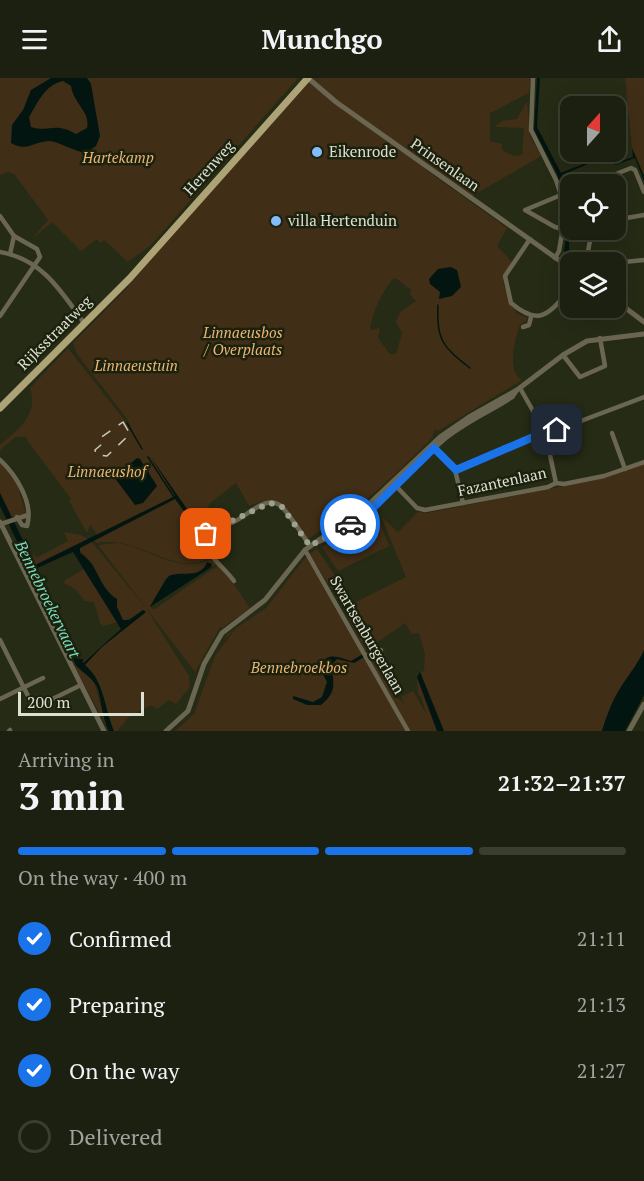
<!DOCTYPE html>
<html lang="en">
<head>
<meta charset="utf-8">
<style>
	:root { --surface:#1c2010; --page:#252819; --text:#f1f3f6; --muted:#a0a39f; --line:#3a3e30; --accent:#1a73e8 }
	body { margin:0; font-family:"PT Serif",serif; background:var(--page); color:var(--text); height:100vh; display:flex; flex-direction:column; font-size:22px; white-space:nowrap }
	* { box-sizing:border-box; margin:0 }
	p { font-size:20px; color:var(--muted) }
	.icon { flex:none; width:33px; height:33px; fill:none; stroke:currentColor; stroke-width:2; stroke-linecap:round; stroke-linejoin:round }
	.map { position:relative; height:653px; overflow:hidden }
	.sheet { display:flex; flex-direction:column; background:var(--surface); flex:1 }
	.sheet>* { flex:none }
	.needle { width:39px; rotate:21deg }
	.tools { position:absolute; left:560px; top:18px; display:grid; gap:12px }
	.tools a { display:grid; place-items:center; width:66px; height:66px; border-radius:12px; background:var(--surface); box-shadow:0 6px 24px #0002,0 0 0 2px var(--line); font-size:30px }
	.scale { position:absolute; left:18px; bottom:15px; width:126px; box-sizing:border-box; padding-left:6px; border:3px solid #dce0d3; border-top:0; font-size:16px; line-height:21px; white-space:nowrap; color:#dce0d3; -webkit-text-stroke:4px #1b210c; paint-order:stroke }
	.pin { position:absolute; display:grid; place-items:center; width:51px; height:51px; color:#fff; margin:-26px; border-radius:12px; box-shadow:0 3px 9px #0006 }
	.courier { position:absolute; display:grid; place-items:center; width:60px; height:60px; margin:-30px; border:4px solid #1a73e8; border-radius:50%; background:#fff; color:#222; box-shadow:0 2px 8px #0007 }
	.overview em { font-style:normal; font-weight:600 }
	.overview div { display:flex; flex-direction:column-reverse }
	.overview { display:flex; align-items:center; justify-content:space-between; height:102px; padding:0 18px }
	h1 { font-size:39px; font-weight:600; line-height:45px }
	.bar { display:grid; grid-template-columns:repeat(4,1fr); gap:9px 6px; align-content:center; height:72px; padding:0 18px }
	.bar i { height:8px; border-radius:4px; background:var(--line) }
	.bar .on { background:var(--accent) }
	.bar p { grid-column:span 4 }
	ol { padding:0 18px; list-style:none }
	li { display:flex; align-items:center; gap:18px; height:66px }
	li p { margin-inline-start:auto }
	li .icon { padding:6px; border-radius:50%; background:var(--accent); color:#fff; stroke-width:4 }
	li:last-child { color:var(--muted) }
	li i { width:33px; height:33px; border:3px solid var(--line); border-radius:50% }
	header { display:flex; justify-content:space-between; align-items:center; height:78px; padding:0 18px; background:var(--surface); font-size:27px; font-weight:600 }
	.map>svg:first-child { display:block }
	.green { fill:#412e16; fill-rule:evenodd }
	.water { fill:#031510; fill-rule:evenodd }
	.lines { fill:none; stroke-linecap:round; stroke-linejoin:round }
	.stream { stroke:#031510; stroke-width:1.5 }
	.minor { stroke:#6b6651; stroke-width:4.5 }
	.tertiary { stroke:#6b6651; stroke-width:5 }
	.primary { stroke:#aea377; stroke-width:7 }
	.rail { stroke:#c5cabc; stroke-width:1.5; stroke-dasharray:10 10; stroke-linecap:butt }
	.done { stroke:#9ca190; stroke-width:6; stroke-dasharray:0 10.8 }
	.route { stroke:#1a73e8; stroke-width:8 }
	.poi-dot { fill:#81bdfa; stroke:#1b210c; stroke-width:2 }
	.labels { text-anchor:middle; stroke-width:5; stroke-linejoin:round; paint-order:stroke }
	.poi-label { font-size:15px; fill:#dce0d3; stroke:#1b210c; text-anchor:start }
	.park-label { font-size:15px; font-style:italic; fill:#ebb576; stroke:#1b210c }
	.street-label { font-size:15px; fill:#dce0d3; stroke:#1b210c }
	.water-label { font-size:16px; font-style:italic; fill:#7bdcc0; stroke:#1b210c }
</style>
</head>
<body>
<header><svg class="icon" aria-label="menu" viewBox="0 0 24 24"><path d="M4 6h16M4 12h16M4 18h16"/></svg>Munchgo<svg class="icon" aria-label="share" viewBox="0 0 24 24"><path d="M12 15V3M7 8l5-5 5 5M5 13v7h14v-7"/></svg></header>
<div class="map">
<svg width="644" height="653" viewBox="0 0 644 653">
	<rect width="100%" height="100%" fill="#252b15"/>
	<g class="green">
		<polygon points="0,0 298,0 151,167 128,184 104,162 100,165 97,161 81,173 52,144 31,162 48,142 15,97 9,94 0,97"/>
		<path d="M313 0H531L529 15 490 35V63L502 66V72L514 78 522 77 524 50 494 49 502 43 517 41 527 23 530 58 541 78 472 118 429 88 426 92 507 150 497 168 512 184C492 213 513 212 516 235L528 240C525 246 520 244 519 250 514 264 507 293 522 302L438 353 435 351 432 360C406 386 380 413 349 434L346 433 347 436 332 440 330 446 308 461 277 424 262 423 249 428 236 405 210 425 204 437 206 444 226 448 217 452 210 449 207 452 202 451 201 458 205 460 204 466 209 479C180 502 136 456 97 465L93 462 97 456 90 447 87 455 69 423 71 421 27 362V359H15L0 372V367C18 352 39 336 30 310L68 270 133 353 127 341 77 276 73 265 124 213 162 167ZM393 201H397L411 212 410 217 416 223 400 234 396 244 402 255 396 276H390L378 260 380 250 370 252C372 235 381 215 393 201Z"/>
		<polygon points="625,0 644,0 644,98 632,70"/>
		<polygon points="0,384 17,406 26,436 11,439 0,415"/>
		<path d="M644 386V572C638 586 629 596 621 609 612 623 607 637 602 653H444L420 594 424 593 425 576 419 555 412 556 405 545 365 573 368 579 377 573 376 579 386 574 383 581 375 584 391 608 394 620 400 621 405 628 401 619 413 613 426 635 421 619 418 617 417 600 437 653H175L194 636 215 578 237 549 225 561 227 556 266 530 306 479 363 568 340 524 309 476 317 471 354 525 406 499 381 438 398 454 418 434 427 435 595 402Z"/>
		<polygon points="376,434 389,468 338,493 322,469"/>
		<polygon points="64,454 81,457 91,463 146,530 189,598 190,609 176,626 169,622 157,631 151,627 130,638 117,653 114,653 96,599 82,584 145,535 123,543 117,529 117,521 109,516 100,503 93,486 75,468 35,488 30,479 35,477 36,480 68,463"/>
		<path d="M116 465C149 469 175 496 210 482L217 486 213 489 210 485 196 495 170 498 165 501 156 522 150 528 151 530 155 531 217 488 223 490 250 530 222 550 220 549 195 594 98 467Z"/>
		<polygon points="84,491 118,544 104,548 100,545 94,524 85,523 75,511 64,505 65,502"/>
		<polygon points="73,586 94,603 106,647"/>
	</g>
	<g class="water">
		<path d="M51 0H87L91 6 100 58 96 68 86 75C73 73 57 63 49 63 33 64 27 74 11 65L12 47 23 32 31 12ZM63 3 71 8C73 25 91 34 87 50L76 56C54 43 49 55 31 49L29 39C38 24 45 7 63 3Z"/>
		<path d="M537 0H540L537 49 561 95 605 77H609L615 85 633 79 632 70 644 98V103L635 80 615 87 607 78 562 97C573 127 569 142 569 171L585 184H578L564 173 570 134 557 96 534 52Z"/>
		<polygon points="451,189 457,192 461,209 452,218 439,221 440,214 430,206 429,201 438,191"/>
		<path d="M150 378 199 448 200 461 208 478 203 481 196 477 194 458 197 451 175 421 80 470V475C99 487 98 509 117 521V529L123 542H129L143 532 146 534 102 569 85 587C105 604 104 630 114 653H109C102 639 102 626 98 611 95 602 82 594 76 587L0 428V415L35 487 175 418ZM73 474 121 551 83 585V581H77L72 572 35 491Z"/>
		<polygon points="137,380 140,381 157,408 143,425 135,427 114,399"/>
		<path d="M207 484 212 486 210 490 150 529C151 527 166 500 169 498 182 492 201 502 207 484Z"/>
		<path d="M644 572V617L625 653H602C607 637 612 623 621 609 629 596 638 586 644 572Z"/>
		<path d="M363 576 364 579 354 585 337 581 332 586C332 605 339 612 321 627H307L293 621V618L313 624 322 619 327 604 319 589C327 573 338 579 351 583Z"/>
		<polygon points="420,594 444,653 437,653 417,599"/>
	</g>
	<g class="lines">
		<g class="stream">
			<path d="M438 227C436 262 443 269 470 290"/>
			<polyline points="127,345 142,371"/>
			<polyline points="148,379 174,419"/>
		</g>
		<g class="minor">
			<polyline points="533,0 531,52 556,102 566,132 559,173 555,180"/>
			<polyline points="591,106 631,90 635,92 644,114"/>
			<polyline points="569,111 570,111"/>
			<polyline points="561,117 525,132 555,149 563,151"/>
			<polyline points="0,138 14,158 10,176"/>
			<polyline points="615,142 644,137"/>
			<path d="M530 161 505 198 511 225C535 245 546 241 565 217"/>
			<path d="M0 174C42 181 61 213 84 245"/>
			<polyline points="586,184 592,152"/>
			<polyline points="624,184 644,182"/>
			<polyline points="0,238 40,179 37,171 14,158"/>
			<polyline points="523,249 529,247 531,239"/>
			<polyline points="563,277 580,299 605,288 600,260"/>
			<polyline points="520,310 545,354 556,405"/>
			<polyline points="612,355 625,391"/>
			<polyline points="434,370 455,392 463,425"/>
			<path d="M0 382C16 397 34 425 27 448L22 447 17 439"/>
			<polyline points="455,392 545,354 557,352 644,319"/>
			<polyline points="393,405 417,430 425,432 548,409 556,405 564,406 604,398 644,384"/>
			<path d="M219 444 214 436H207V443C214 445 224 447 231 445 245 441 266 414 282 429 292 440 302 456 310 468"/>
			<polyline points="1,446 28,437"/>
			<circle cx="209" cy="456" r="3"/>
			<polyline points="213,456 225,446"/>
			<path d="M208 459 205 465C211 482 224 489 234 503"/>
			<polyline points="305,472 408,653"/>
			<polyline points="0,562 34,630 81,607"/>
			<polyline points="367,577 381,572"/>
			<polyline points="0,621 43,600"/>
			<polyline points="9,653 10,652"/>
		</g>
		<g class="tertiary">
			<polyline points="308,0 336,24 570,190"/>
			<polyline points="615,222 644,244"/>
			<polyline points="0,444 104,653"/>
			<path d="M317 464C369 447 402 397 442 363 463 345 489 334 512 319L516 313"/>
			<polyline points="166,653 188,633 204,586 222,555 265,522 305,472 370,425 440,359 469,339 517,312 563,277 587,263 644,256"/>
			<polyline points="629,653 644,626"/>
		</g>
		<polyline class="primary" points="0,330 130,200 308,0"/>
		<polygon class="rail" points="123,344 130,356 107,378 96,377 95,372 102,366 100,360"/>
	</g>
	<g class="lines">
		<polyline class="done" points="206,456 209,453 215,455 225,446 270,425 282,429 310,468 350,446"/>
		<polyline class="route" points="350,446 374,429 434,370 456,392 545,354 557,352"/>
	</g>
	<g class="poi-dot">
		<circle cx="317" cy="74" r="6"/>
		<circle cx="276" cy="143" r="6"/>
	</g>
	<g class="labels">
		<g class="poi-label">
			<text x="329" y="79">Eikenrode</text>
			<text x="288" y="148">villa Hertenduin</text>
		</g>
		<g class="park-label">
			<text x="118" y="85">Hartekamp</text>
			<text x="243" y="260">Linnaeusbos<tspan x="243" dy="17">/ Overplaats</tspan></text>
			<text x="136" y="293">Linnaeustuin</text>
			<text x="107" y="399">Linnaeushof</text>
			<text x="299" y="595">Bennebroekbos</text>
		</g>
		<g class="street-label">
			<text transform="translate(445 87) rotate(35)" y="5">Prinsenlaan</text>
			<text transform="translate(209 90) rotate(-48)" y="5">Herenweg</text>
			<text transform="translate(55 255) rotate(-45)" y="5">Rijksstraatweg</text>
			<text transform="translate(502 404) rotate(-12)" y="5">Fazantenlaan</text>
			<text transform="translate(367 557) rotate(60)" y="5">Swartsenburgerlaan</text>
		</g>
		<g class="water-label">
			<text transform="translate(48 521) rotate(64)" y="6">Bennebroekervaart</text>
		</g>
	</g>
</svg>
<div class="tools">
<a><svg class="needle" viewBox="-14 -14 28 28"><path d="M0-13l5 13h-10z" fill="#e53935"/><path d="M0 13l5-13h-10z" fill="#a0a39f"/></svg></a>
<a><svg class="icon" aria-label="locate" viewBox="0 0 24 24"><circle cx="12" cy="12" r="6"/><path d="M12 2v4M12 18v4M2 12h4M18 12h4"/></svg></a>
<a><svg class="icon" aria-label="layers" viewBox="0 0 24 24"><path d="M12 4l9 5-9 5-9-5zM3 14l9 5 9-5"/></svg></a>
</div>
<div class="scale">200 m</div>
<div class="pin" style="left:206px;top:456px;background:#ea580c"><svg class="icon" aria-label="bag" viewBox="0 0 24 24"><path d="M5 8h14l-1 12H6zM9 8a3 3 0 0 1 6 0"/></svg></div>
<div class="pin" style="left:557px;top:352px;background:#1f2937"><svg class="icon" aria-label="home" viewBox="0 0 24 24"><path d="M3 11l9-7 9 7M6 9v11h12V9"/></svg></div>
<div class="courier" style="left:350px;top:446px"><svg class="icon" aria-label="car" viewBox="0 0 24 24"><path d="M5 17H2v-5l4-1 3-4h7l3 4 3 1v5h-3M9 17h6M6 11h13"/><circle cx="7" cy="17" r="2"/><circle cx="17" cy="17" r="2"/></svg></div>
</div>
<section class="sheet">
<div class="overview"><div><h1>3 min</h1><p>Arriving in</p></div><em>21:32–21:37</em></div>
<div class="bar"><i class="on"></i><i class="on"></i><i class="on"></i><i></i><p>On the way · 400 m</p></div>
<ol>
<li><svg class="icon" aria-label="check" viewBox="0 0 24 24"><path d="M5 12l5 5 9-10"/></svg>Confirmed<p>21:11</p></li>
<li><svg class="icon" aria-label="check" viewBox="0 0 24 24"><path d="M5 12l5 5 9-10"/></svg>Preparing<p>21:13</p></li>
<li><svg class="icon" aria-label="check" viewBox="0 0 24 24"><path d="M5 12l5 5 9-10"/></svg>On the way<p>21:27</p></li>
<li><i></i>Delivered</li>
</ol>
</section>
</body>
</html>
